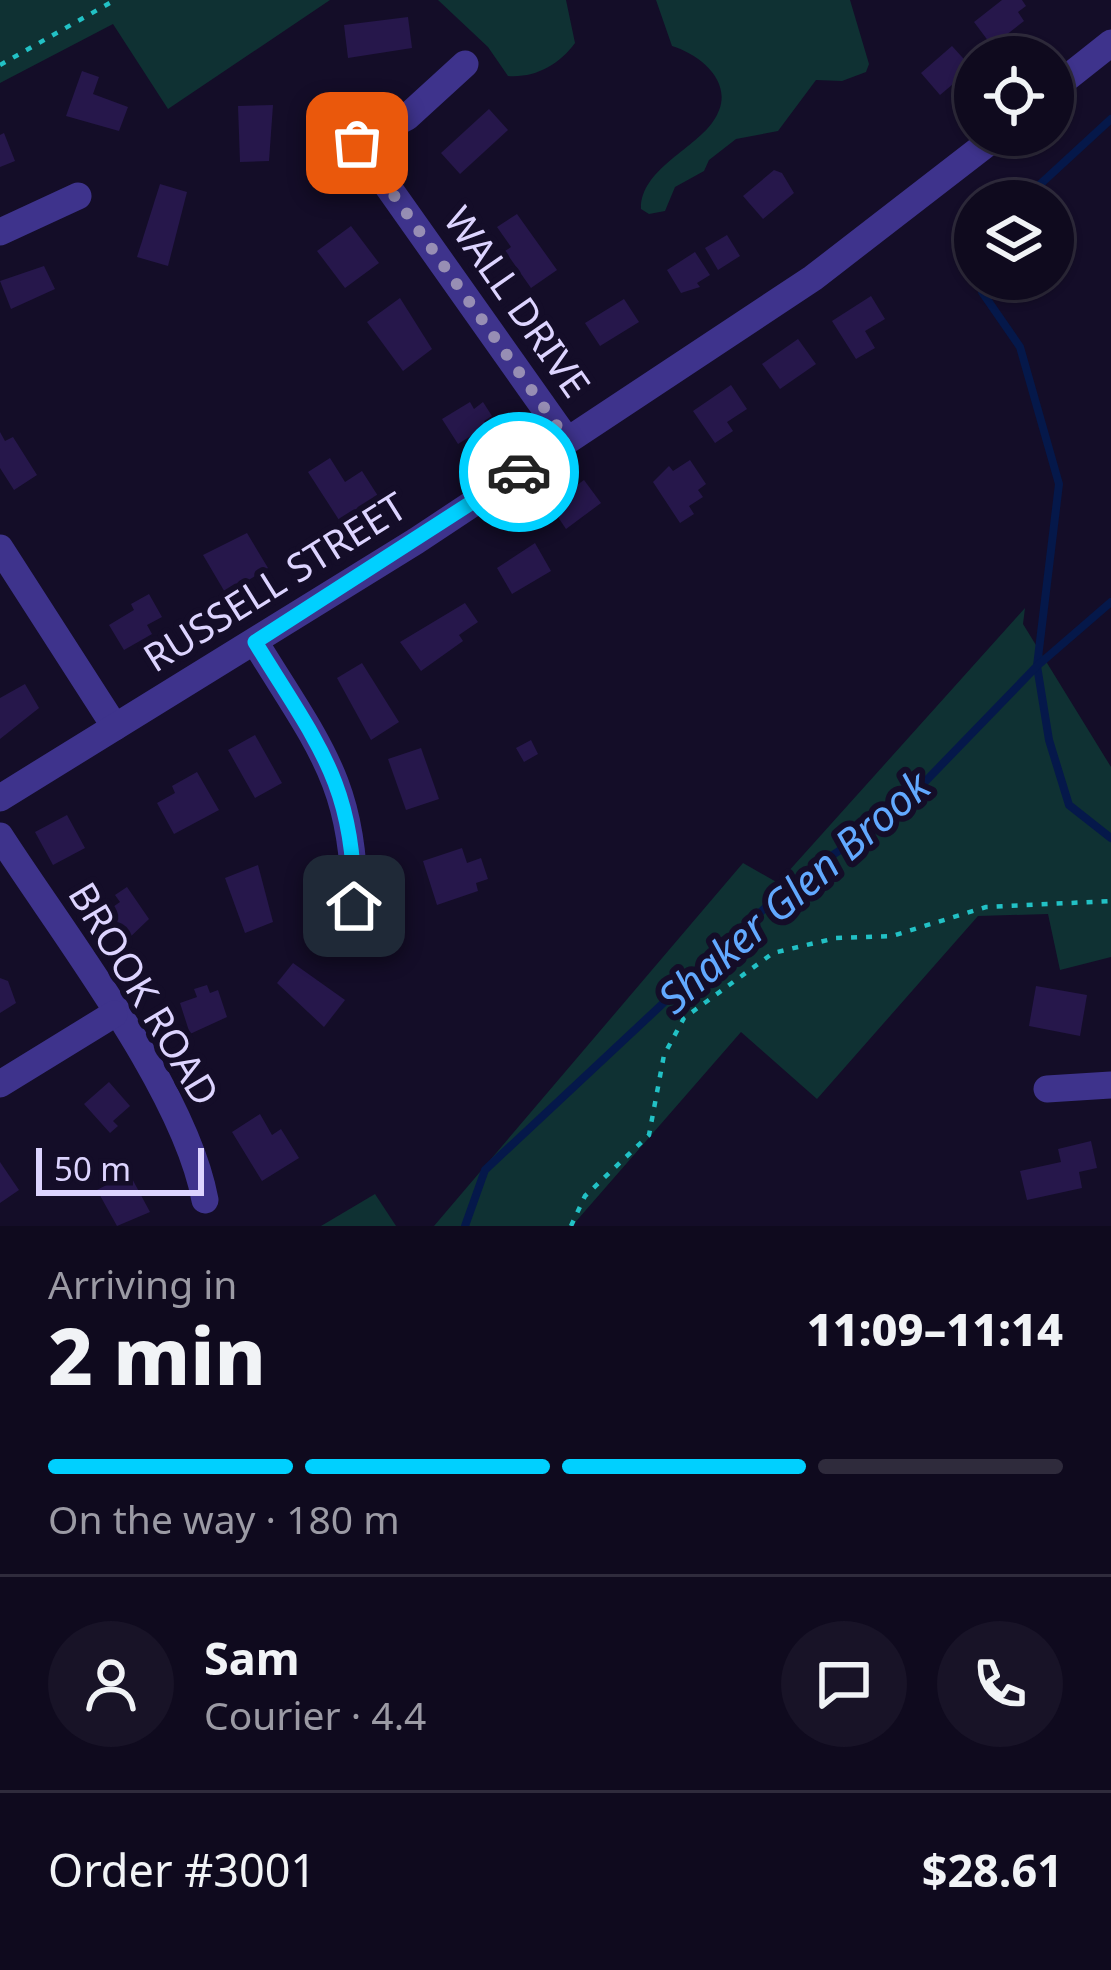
<!DOCTYPE html>
<html lang="en">
<head>
<meta charset="utf-8">
<style>
	:root { --surface:#0f0a1e; --page:#181327; --text:#f1f3f6; --muted:#9b9aa4; --line:#2f2b3c; --accent:#00d0ff }
	body { margin:0; font-family:"Noto Sans",sans-serif; background:var(--page); color:var(--text); height:100vh; display:flex; flex-direction:column; font-size:45px; white-space:nowrap }
	* { box-sizing:border-box; margin:0 }
	p { font-size:39px; color:var(--muted) }
	.icon { flex:none; width:66px; height:66px; fill:none; stroke:currentColor; stroke-width:2; stroke-linecap:round; stroke-linejoin:round }
	.map { position:relative; height:1226px; overflow:hidden }
	.drawer { display:flex; flex-direction:column; background:var(--surface); flex:1 }
	.drawer>* { flex:none }
	.tools { position:absolute; left:954px; top:36px; display:grid; gap:24px }
	.tools a { display:grid; place-items:center; width:120px; height:120px; border-radius:50%; background:var(--surface); box-shadow:0 3px 9px #0004,0 0 0 3px var(--line); font-size:60px }
	.scale { position:absolute; left:36px; bottom:30px; width:168px; box-sizing:border-box; padding-left:12px; border:6px solid #ddd4ff; border-top:0; font-size:33px; line-height:42px; white-space:nowrap; color:#ddd4ff; -webkit-text-stroke:9px #140d28; paint-order:stroke }
	.pin { position:absolute; display:grid; place-items:center; width:102px; height:102px; color:#fff; margin:-51px; border-radius:24px; box-shadow:0 6px 18px #0006 }
	.courier { position:absolute; display:grid; place-items:center; width:120px; height:120px; margin:-60px; border:9px solid #00d0ff; border-radius:50%; background:#fff; color:#222; box-shadow:0 3px 15px #0007 }
	.head em { font-style:normal; font-weight:800 }
	.head div { display:flex; flex-direction:column-reverse }
	.head { display:flex; align-items:center; justify-content:space-between; height:204px; padding:0 48px }
	h1 { font-size:78px; font-weight:800; line-height:90px }
	.bar { display:grid; grid-template-columns:repeat(4,1fr); gap:18px 12px; align-content:center; height:144px; padding:0 48px }
	.bar i { height:15px; border-radius:9px; background:var(--line) }
	.bar .active { background:var(--accent) }
	.bar p { grid-column:span 4 }
	.line { display:flex; align-items:center; gap:30px; padding:0 48px; border-top:3px solid var(--line) }
	.line div { flex:1 }
	.round { display:grid; place-items:center; flex:none; width:126px; height:126px; border-radius:63px; background:var(--page) }
	.map>svg:first-child { display:block }
	.green { fill:#0f3133 }
	.lines { fill:none; stroke-linecap:round; stroke-linejoin:round }
	.stream { stroke:#05184a; stroke-width:8 }
	.building { fill:#26174b }
	.path { stroke:#22c1c5; stroke-width:4.5; stroke-dasharray:6 9; stroke-linecap:butt }
	.minor { stroke:#3e338c; stroke-width:27 }
	.done { stroke:#978eb4; stroke-width:12; stroke-dasharray:0 21.6 }
	.route { stroke:#00d0ff; stroke-width:15 }
	.labels { text-anchor:middle; stroke-width:12; stroke-linejoin:round; paint-order:stroke }
	.street-label { font-size:39px; fill:#ddd4ff; stroke:#140d28 }
	.water-label { font-size:42px; font-style:italic; fill:#62a9ff; stroke:#140d28 }
</style>
</head>
<body>
<div class="map">
<svg width="1111" height="1226" viewBox="0 0 1111 1226">
	<rect width="100%" height="100%" fill="#140d28"/>
	<g class="green">
		<polygon points="0,0 330,0 168,109 113,24 0,83"/>
		<path d="M438 0H566L575 43C559 65 535 78 508 76L488 47Z"/>
		<path d="M656 0H850L869 64 866 72 842 81 816 80 778 131 736 139 709 160 704 171 675 187 665 211 649 214 641 209C640 171 692 150 712 123 739 87 704 56 672 46Z"/>
		<polygon points="1025,608 1023,624 1111,767 1111,957 1060,970 1048,914 978,916 817,1099 741,1032 572,1226 434,1226 743,863 778,883"/>
		<polygon points="375,1194 396,1226 321,1226"/>
	</g>
	<g class="lines">
		<g class="stream">
			<polyline points="1022,201 1111,119"/>
			<polyline points="983,279 982,292 1020,347 1059,484 1037,666 1049,740 1069,805 1111,838"/>
			<polyline points="465,1226 485,1170 797,878 890,818 1037,666 1111,602"/>
		</g>
	</g>
	<g class="building">
		<polygon points="1002,0 1022,0 1026,6 1018,12 1024,21 992,46 974,22"/>
		<polygon points="408,17 412,48 348,58 344,25"/>
		<polygon points="952,46 972,68 940,95 921,73"/>
		<polygon points="82,71 99,77 93,94 128,107 119,131 66,116"/>
		<polygon points="273,105 269,161 240,162 238,106"/>
		<polygon points="489,109 508,130 460,174 441,153"/>
		<polygon points="4,133 15,161 0,167 0,135"/>
		<polygon points="774,170 782,173 794,193 763,219 743,196"/>
		<polygon points="160,184 187,192 168,266 137,257"/>
		<polygon points="517,214 557,270 531,288 505,251 511,247 497,227"/>
		<polygon points="351,226 379,263 345,288 317,251"/>
		<polygon points="727,235 740,256 718,270 705,248"/>
		<polygon points="695,252 710,275 697,283 700,287 681,293 667,270"/>
		<polygon points="44,266 55,289 11,309 0,281"/>
		<polygon points="871,296 885,319 865,331 875,348 856,359 832,321"/>
		<polygon points="400,298 432,349 403,371 367,322"/>
		<polygon points="624,299 639,322 600,346 585,323"/>
		<polygon points="798,339 816,364 780,389 762,364"/>
		<polygon points="731,385 747,409 727,422 733,431 715,443 693,411"/>
		<polygon points="470,402 474,409 483,402 492,416 484,421 487,426 458,444 442,419"/>
		<polygon points="0,432 5,441 13,437 37,475 14,490 0,468"/>
		<polygon points="330,458 345,482 362,471 378,496 339,520 308,472"/>
		<polygon points="690,460 706,484 698,490 703,497 689,506 694,514 680,523 653,482 669,466 673,471"/>
		<polygon points="584,480 601,503 566,529 550,505"/>
		<polygon points="247,533 268,568 226,594 203,555"/>
		<polygon points="535,543 551,571 512,594 497,568"/>
		<polygon points="149,594 162,617 147,625 152,634 124,650 109,625 134,610 131,604"/>
		<polygon points="465,603 478,622 459,635 463,641 421,671 400,642"/>
		<polygon points="362,663 399,722 371,740 337,678"/>
		<polygon points="25,684 39,708 0,739 0,698"/>
		<polygon points="255,735 282,783 255,798 228,750"/>
		<polygon points="531,740 538,754 524,762 516,748"/>
		<polygon points="421,748 439,799 406,810 388,759"/>
		<polygon points="197,772 219,810 174,834 157,803 175,793 172,786"/>
		<polygon points="67,815 85,848 53,865 35,832"/>
		<polygon points="462,848 467,863 481,858 488,879 476,883 478,891 437,905 423,861"/>
		<polygon points="258,865 273,922 245,933 225,878"/>
		<polygon points="127,887 149,919 127,940 107,911 120,902 115,895"/>
		<polygon points="293,963 345,1000 324,1027 277,983"/>
		<polygon points="0,978 8,981 16,1003 0,1013"/>
		<polygon points="207,985 210,993 218,990 227,1017 190,1034 180,1003 197,997 194,989"/>
		<polygon points="1036,986 1087,995 1080,1036 1029,1026"/>
		<polygon points="109,1082 130,1106 113,1121 118,1126 110,1133 84,1104"/>
		<polygon points="260,1114 272,1135 281,1129 299,1158 262,1181 232,1132"/>
		<polygon points="1091,1141 1097,1168 1079,1172 1082,1188 1027,1200 1020,1171 1061,1162 1058,1149"/>
		<polygon points="0,1162 19,1190 0,1203"/>
		<polygon points="129,1173 150,1212 117,1226 97,1190"/>
	</g>
	<g class="lines">
		<g class="path">
			<polyline points="0,65 115,0"/>
			<polyline points="571,1226 585,1196 649,1135 664,1055 684,1018 773,953 836,938 892,936 986,907 1111,901"/>
		</g>
		<g class="minor">
			<polyline points="465,64 407,117 357,143 567,440"/>
			<polyline points="1053,89 1111,43"/>
			<polyline points="0,232 78,196"/>
			<polyline points="0,548 115,727"/>
			<path d="M255 642C316 742 356 784 354 906"/>
			<polyline points="0,798 416,541 813,278 998,135"/>
			<path d="M0 836C63 934 185 1090 205 1200"/>
			<polyline points="0,1084 114,1014"/>
			<polyline points="1047,1089 1111,1085"/>
		</g>
	</g>
	<g class="lines">
		<polyline class="done" points="357,143 567,440 519,472"/>
		<path class="route" d="M354 906C356 784 315 741 255 642L519 472"/>
	</g>
	<g class="labels">
		<g class="street-label">
			<text transform="translate(517 302) rotate(55)" y="14">WALL DRIVE</text>
			<text transform="translate(275 582) rotate(-32)" y="14">RUSSELL STREET</text>
			<text transform="translate(144 994) rotate(59)" y="14">BROOK ROAD</text>
		</g>
		<g class="water-label">
			<text transform="translate(794 892) rotate(-41)" y="15">Shaker Glen Brook</text>
		</g>
	</g>
</svg>
<div class="tools">
<a><svg class="icon" aria-label="locate" viewBox="0 0 24 24"><circle cx="12" cy="12" r="6"/><path d="M12 2v4M12 18v4M2 12h4M18 12h4"/></svg></a>
<a><svg class="icon" aria-label="layers" viewBox="0 0 24 24"><path d="M12 4l9 5-9 5-9-5zM3 14l9 5 9-5"/></svg></a>
</div>
<div class="scale">50 m</div>
<div class="pin" style="left:357px;top:143px;background:#ea580c"><svg class="icon" aria-label="bag" viewBox="0 0 24 24"><path d="M5 8h14l-1 12H6zM9 8a3 3 0 0 1 6 0"/></svg></div>
<div class="pin" style="left:354px;top:906px;background:#1f2937"><svg class="icon" aria-label="home" viewBox="0 0 24 24"><path d="M3 11l9-7 9 7M6 9v11h12V9"/></svg></div>
<div class="courier" style="left:519px;top:472px"><svg class="icon" aria-label="car" viewBox="0 0 24 24"><path d="M5 17H2v-5l4-1 3-4h7l3 4 3 1v5h-3M9 17h6M6 11h13"/><circle cx="7" cy="17" r="2"/><circle cx="17" cy="17" r="2"/></svg></div>
</div>
<section class="drawer">
<div class="head"><div><h1>2 min</h1><p>Arriving in</p></div><em>11:09–11:14</em></div>
<div class="bar"><i class="active"></i><i class="active"></i><i class="active"></i><i></i><p>On the way · 180 m</p></div>
<div class="line" style="height:216px"><a class="round"><svg class="icon" aria-label="person" viewBox="0 0 24 24"><circle cx="12" cy="8" r="4"/><path d="M4 21q1-7 8-7t8 7"/></svg></a><div><b>Sam</b><p>Courier · 4.4</p></div><a class="round"><svg class="icon" aria-label="chat" viewBox="0 0 24 24"><path d="M4 5h16v11H9l-5 4z"/></svg></a><a class="round"><svg class="icon" aria-label="phone" viewBox="0 0 24 24"><path d="M5 4h4l2 5-3 2q2 4 5 5l2-3 5 2v4C11 20 4 13 5 4z"/></svg></a></div>
<div class="line" style="height:156px"><div>Order #3001</div><b>$28.61</b></div>
</section>
</body>
</html>
